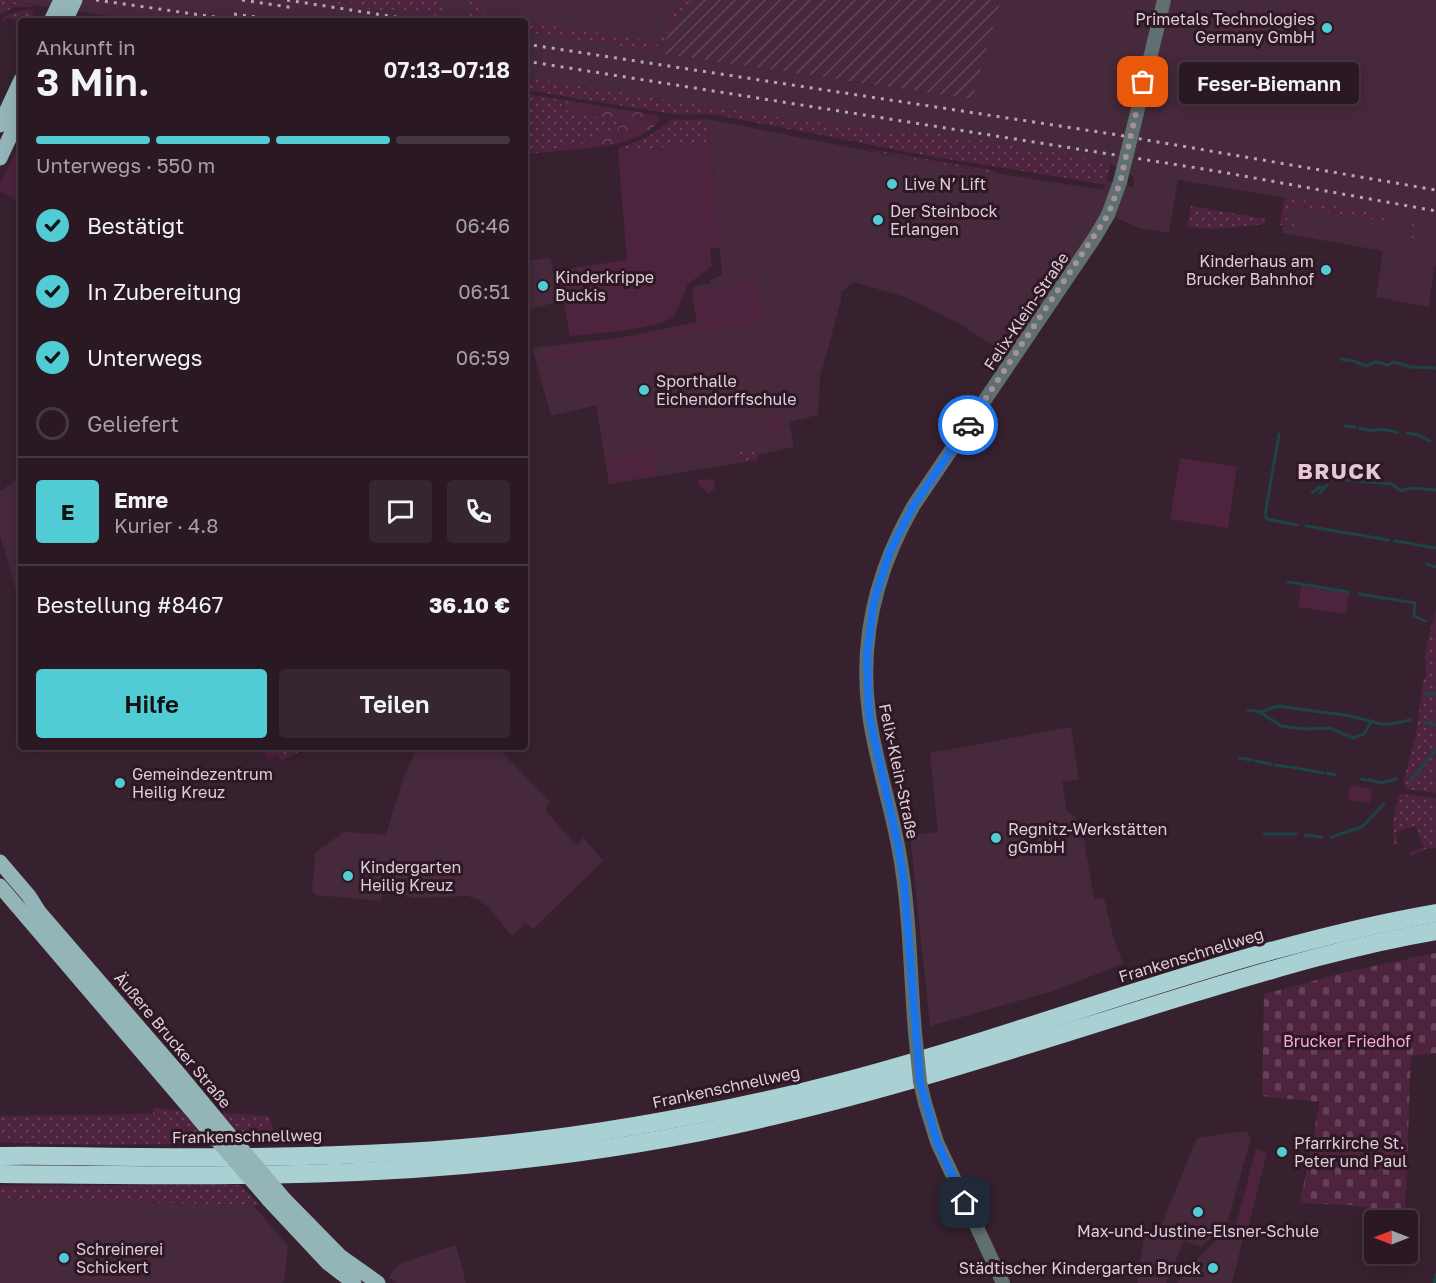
<!DOCTYPE html>
<html lang="de">
<head>
<meta charset="utf-8">
<style>
	:root { --surface:#2a1923; --page:#362630; --text:#f1f3f6; --muted:#a5a0a6; --line:#463841; --accent:#51ccd4 }
	body { margin:0; font-family:"Golos Text",sans-serif; background:var(--page); color:var(--text); height:100vh; display:flex; flex-direction:column; font-size:22px; white-space:nowrap }
	* { box-sizing:border-box; margin:0 }
	p { font-size:20px; color:var(--muted) }
	.icon { flex:none; width:33px; height:33px; fill:none; stroke:currentColor; stroke-width:2; stroke-linecap:round; stroke-linejoin:round }
	.map { position:relative; flex:1; overflow:hidden }
	.details { position:absolute; left:18px; top:18px; width:510px; height:732px; display:flex; flex-direction:column; background:var(--surface); border-radius:6px; box-shadow:0 3px 15px #0003,0 0 0 2px var(--line) }
	.details>* { flex:none }
	.needle { width:39px; rotate:270deg }
	.buttons { position:absolute; left:1364px; top:1210px; display:grid; gap:12px }
	.buttons a { display:grid; place-items:center; width:54px; height:54px; border-radius:6px; background:var(--surface); box-shadow:0 3px 15px #0003,0 0 0 2px var(--line); font-size:30px }
	.pin { position:absolute; display:grid; place-items:center; width:51px; height:51px; color:#fff; margin:-26px; border-radius:12px; box-shadow:0 3px 9px #0006 }
	.courier { position:absolute; display:grid; place-items:center; width:60px; height:60px; margin:-30px; border:4px solid #1a73e8; border-radius:50%; background:#fff; color:#222; box-shadow:0 2px 8px #0007 }
	.bubble { position:absolute; height:42px; border-radius:6px; background:var(--surface); box-shadow:0 3px 15px #0003,0 0 0 2px var(--line); font-size:20px; font-weight:600; line-height:42px; text-align:center }
	.summary em { font-style:normal; font-weight:600 }
	.summary div { display:flex; flex-direction:column-reverse }
	.summary { display:flex; align-items:center; justify-content:space-between; height:102px; padding:0 18px }
	h1 { font-size:39px; font-weight:600; line-height:45px }
	.bar { display:grid; grid-template-columns:repeat(4,1fr); gap:9px 6px; align-content:center; height:72px; padding:0 18px }
	.bar i { height:8px; border-radius:4px; background:var(--line) }
	.bar .active { background:var(--accent) }
	.bar p { grid-column:span 4 }
	.line { display:flex; align-items:center; gap:15px; padding:0 18px; border-top:2px solid var(--line) }
	.line div { flex:1 }
	.round { display:grid; place-items:center; flex:none; width:63px; height:63px; border-radius:6px; background:var(--page) }
	ol { padding:0 18px; list-style:none }
	li { display:flex; align-items:center; gap:18px; height:66px }
	li p { margin-inline-start:auto }
	li .icon { padding:6px; border-radius:50%; background:var(--accent); color:#111; stroke-width:4 }
	li:last-child { color:var(--muted) }
	li i { width:33px; height:33px; border:3px solid var(--line); border-radius:50% }
	.cta { display:flex; gap:12px; margin-top:auto; padding:12px 18px }
	.cta a { flex:1; height:69px; border-radius:6px; background:var(--accent); color:#111; font-size:24px; font-weight:600; line-height:69px; text-align:center }
	.cta a+a { background:var(--page); color:var(--text) }
	.map>svg:first-child { display:block }
	.built { fill:#46293b }
	.industrial { fill:url(#industrial-furrows) }
	.grass { fill:url(#grass-dots) }
	.forest { fill:url(#forest-crowns) }
	.cemetery { fill:url(#cemetery-stones) }
	.park { fill:#4d233d }
	.lines { fill:none; stroke-linecap:round; stroke-linejoin:round }
	.stream { stroke:#1d4346; stroke-width:3 }
	.minor { stroke:#606f70; stroke-width:14 }
	.major { stroke:#94b5b7; stroke-width:15 }
	.highway { stroke:#a9d0d3; stroke-width:18 }
	.rail { stroke:#b8a7b1; stroke-width:3; stroke-dasharray:3 6; stroke-linecap:butt }
	.minor-bridge { stroke:#606f70; stroke-width:14 }
	.major-bridge { stroke:#94b5b7; stroke-width:15 }
	.done { stroke:#a4919c; stroke-width:6; stroke-dasharray:0 10.8 }
	.route { stroke:#1a73e8; stroke-width:8 }
	.poi-dot { fill:#51ccd4; stroke:#2e1825; stroke-width:2 }
	.labels { text-anchor:middle; stroke-width:6; stroke-linejoin:round; paint-order:stroke }
	.poi-label { font-size:16px; fill:#deced7; stroke:#2e1825; text-anchor:start }
	.street-label { font-size:16px; fill:#deced7; stroke:#2e1825 }
	.park-label { font-size:16px; fill:#f9a9d8; stroke:#2e1825 }
	.district-label { font-size:22px; font-weight:bold; letter-spacing:1.5px; fill:#e6c7d8; stroke:#2e1825 }
</style>
</head>
<body>
<div class="map">
<svg width="1436" height="1283" viewBox="0 0 1436 1283">
	<defs>
		<pattern id="industrial-furrows" width="10" height="10" patternUnits="userSpaceOnUse" patternTransform="scale(1.5)"><rect width="10" height="10" fill="#46293b"/><path d="M-1 1l2-2M0 10L10 0M9 11l2-2" fill="none" stroke="#604757"/></pattern>
		<pattern id="grass-dots" width="8" height="8" patternUnits="userSpaceOnUse" patternTransform="scale(1.5)"><rect width="8" height="8" fill="#4d233d"/><path d="M2 2h.1M6 6h.1" fill="none" stroke="#664258" stroke-width="1.8" stroke-linecap="round"/></pattern>
		<pattern id="forest-crowns" width="20" height="18" patternUnits="userSpaceOnUse" patternTransform="scale(1.5)"><rect width="20" height="18" fill="#4d233d"/><path d="M2 6a3 3 0 1 1 6 0M12 15a3 3 0 1 1 6 0" fill="none" stroke="#664258"/></pattern>
		<pattern id="cemetery-stones" width="16" height="16" patternUnits="userSpaceOnUse" patternTransform="scale(1.5)"><rect width="16" height="16" fill="#4d233d"/><path d="M2 7V4a2 2 0 0 1 4 0v3zM10 15v-3a2 2 0 0 1 4 0v3z" fill="#664258"/></pattern>
	</defs>
	<rect width="100%" height="100%" fill="#38212f"/>
	<g class="built">
		<polygon points="4,0 689,0 658,53 971,99 1001,0 1436,0 1436,266 1434,267 1429,307 1376,297 1383,251 1282,233 1288,198 1178,180 1169,233 1139,228 1108,214 1013,359 960,324 905,297 854,282 841,292 841,300 820,377 818,415 789,422 794,447 757,455 757,460 609,484 596,405 551,416 532,348 619,338 697,322 692,293 694,287 710,283 710,280 722,275 711,143 706,119 931,163 1103,190 1107,181 1120,182 1133,187 1134,177 1108,163 1082,159 1075,155 1041,150 1026,150 1019,146 980,140 972,141 958,139 951,136 910,129 895,133 757,114 525,77 525,21 139,21"/>
		<polygon points="551,258 552,271 558,270 563,300 525,311 525,261"/>
		<polygon points="21,477 21,608 0,535 0,491"/>
		<polygon points="1071,727 1079,779 1062,782 1067,811 1081,822 1094,899 1104,898 1113,936 1123,964 1053,991 930,1026 910,835 938,832 930,753"/>
		<polygon points="413,747 497,747 550,802 545,810 574,843 578,844 583,837 603,861 533,929 526,923 512,936 488,907 478,899 467,896 415,898 382,891 381,901 316,895 312,890 315,858 313,854 344,832 386,835 404,776 415,752"/>
		<polygon points="1246,1131 1251,1138 1227,1223 1201,1247 1184,1241 1166,1283 1137,1283 1145,1232 1157,1236 1197,1138"/>
		<polygon points="0,1199 253,1205 288,1246 284,1281 280,1283 0,1283"/>
		<polygon points="1228,1234 1243,1239 1232,1283 1177,1283 1203,1253 1222,1235"/>
		<polygon points="456,1245 466,1283 397,1283 389,1278 394,1270 401,1263"/>
	</g>
	<polygon class="industrial" points="689,0 1001,0 972,99 658,53"/>
	<g class="grass">
		<polygon points="0,0 4,0 36,6 15,7 0,14"/>
		<polygon points="314,0 447,0 439,16 395,9 388,11 362,8 356,4 348,2 341,4"/>
		<polygon points="471,0 482,0 476,14 516,21 464,21"/>
		<polygon points="680,0 690,0 657,51 525,32 525,22 657,42 656,45 657,46"/>
		<path d="M26 10 34 11 30 21H21V30L19 21 8 18 1 22C5 14 17 11 26 10Z"/>
		<polygon points="525,77 757,114 895,133 910,129 952,136 958,139 972,141 980,140 1019,146 1026,150 1041,150 1075,155 1082,159 1111,162 1106,183 1103,184 929,156 711,114 679,115 525,90"/>
		<path d="M525 94 563 100 562 107C579 115 597 116 616 119L619 121 618 128C598 134 580 145 559 148L558 151 525 154Z"/>
		<polygon points="673,119 689,120 706,119 711,143 618,152 618,149 649,136"/>
		<polygon points="869,149 995,171 995,173 931,163 869,150"/>
		<polygon points="1285,197 1390,216 1390,220 1436,229 1412,226 1410,236 1417,237 1410,242 1399,243 1400,240 1408,241 1410,225 1305,209 1305,207 1298,206 1297,208 1289,207 1287,221 1294,222 1294,227 1280,225"/>
		<polygon points="1191,206 1266,219 1265,224 1216,229 1187,227"/>
		<polygon points="752,449 757,455 757,460 739,463 737,452"/>
		<path d="M1436 610V793L1406 789 1403 783 1416 735 1423 682 1427 674C1422 656 1431 629 1436 610Z"/>
		<polygon points="289,747 309,747 282,760 277,755"/>
		<polygon points="1399,794 1436,798 1436,848 1425,849 1412,856 1410,852 1423,848 1416,826 1395,832 1398,843 1394,844 1393,821"/>
		<path d="M153 1107 179 1111 269 1116 278 1144C185 1143 93 1147 0 1142V1116L153 1114Z"/>
		<polygon points="240,1185 259,1205 0,1199 0,1186"/>
	</g>
	<path class="forest" d="M563 100 657 115 659 121C639 147 588 148 558 151L559 148C580 145 598 134 618 128L619 124 616 119 596 117 588 118 580 112 564 110Z"/>
	<polygon class="cemetery" points="1436,953 1436,1053 1411,1056 1405,1214 1350,1205 1300,1203 1320,1102 1262,1096 1264,994 1346,972"/>
	<g class="park">
		<polygon points="21,141 21,202 0,191 0,184"/>
		<path d="M711 143 720 248 710 249 712 266 688 284 674 317C653 330 597 333 570 336L558 270 627 260 618 152Z"/>
		<polygon points="758,280 766,320 699,333 698,331 542,362 541,355 697,324 692,293"/>
		<polygon points="775,410 786,427 775,434 764,417"/>
		<polygon points="652,449 656,476 609,482 606,456"/>
		<polygon points="1180,458 1237,467 1228,528 1170,519"/>
		<polygon points="714,479 715,488 709,494 698,484 698,480"/>
		<polygon points="1301,586 1349,593 1346,614 1298,607"/>
		<polygon points="260,747 289,747 289,748 268,760"/>
		<polygon points="1351,785 1372,789 1370,803 1348,800"/>
		<polygon points="1256,1149 1267,1152 1246,1236 1234,1233"/>
	</g>
	<g class="lines">
		<g class="stream">
			<polyline points="1341,359 1354,361 1366,366 1376,362 1388,365 1394,362 1411,367 1436,368"/>
			<polyline points="1345,426 1355,427"/>
			<polyline points="1360,428 1372,431 1379,429 1397,432"/>
			<polyline points="1407,433 1419,435 1430,441"/>
			<polyline points="1279,434 1265,515 1267,519 1297,525"/>
			<polyline points="1329,480 1332,479 1392,484 1401,491 1410,488 1436,490"/>
			<polyline points="1312,493 1318,488 1324,487"/>
			<polyline points="1320,493 1327,485"/>
			<polyline points="1306,526 1388,540"/>
			<polyline points="1395,541 1436,548"/>
			<polyline points="1426,564 1436,567"/>
			<polyline points="1288,582 1349,592"/>
			<polyline points="1359,594 1415,603 1414,616 1425,621"/>
			<polyline points="1425,693 1436,694"/>
			<polyline points="1248,710 1260,712 1278,706 1351,716 1381,724 1392,724 1410,720"/>
			<polyline points="1260,712 1281,726 1304,729 1330,728 1353,738 1364,734 1372,721"/>
			<polyline points="1425,723 1436,725"/>
			<polyline points="1239,758 1251,760"/>
			<polyline points="1255,761 1271,764"/>
			<polyline points="1275,765 1288,767"/>
			<polyline points="1291,767 1323,773"/>
			<polyline points="1327,773 1335,775"/>
			<polyline points="1361,779 1366,780"/>
			<polyline points="1369,780 1382,783 1396,779"/>
			<polyline points="1411,780 1436,750"/>
			<polyline points="1264,834 1296,834"/>
			<polyline points="1305,835 1322,837"/>
			<polyline points="1331,837 1362,827 1384,804"/>
			<polyline points="1434,1283 1436,1275"/>
		</g>
		<g class="minor">
			<polyline points="1134,125 1164,0"/>
			<path d="M915 1032C910 972 910 910 899 851 891 805 875 760 869 714 859 640 877 569 914 505L1095 237 1108 215 1120 182"/>
			<polyline points="925,1103 937,1142 1003,1283"/>
		</g>
		<g class="major">
			<polyline points="51,21 61,0"/>
			<polyline points="65,21 75,0"/>
			<polyline points="0,125 21,80"/>
			<polyline points="0,158 21,113"/>
			<polyline points="0,862 29,896 39,912 179,1074 227,1132"/>
			<polyline points="0,886 199,1119"/>
			<polyline points="269,1200 328,1263 354,1283"/>
			<polyline points="285,1200 340,1256 378,1283"/>
		</g>
		<g class="highway">
			<path d="M0 1156C47 1155 93 1157 140 1157 228 1158 317 1157 405 1152 537 1145 669 1123 798 1093 1013 1042 1218 951 1436 913"/>
			<path d="M0 1174C137 1175 275 1178 413 1169 533 1161 652 1145 769 1117 913 1084 1053 1036 1194 993 1274 969 1353 945 1436 931"/>
		</g>
		<g class="rail">
			<polyline points="96,0 243,21"/>
			<polyline points="242,0 295,8"/>
			<polyline points="287,0 421,21"/>
			<polyline points="234,14 285,21"/>
			<polyline points="525,44 1112,134 1436,190"/>
			<polyline points="525,61 1216,171 1436,211"/>
		</g>
		<g class="minor-bridge">
			<polyline points="1120,182 1134,125"/>
			<polyline points="915,1032 920,1082 925,1103"/>
		</g>
		<g class="major-bridge">
			<polyline points="199,1119 269,1200"/>
			<polyline points="227,1132 285,1200"/>
		</g>
	</g>
	<g class="lines">
		<polyline class="done" points="968,425 1108,215 1120,183 1143,82"/>
		<polyline class="route" points="965,1203 937,1142 920,1082 904,882 898,845 869,715 867,655 874,601 890,551 914,505 968,425"/>
	</g>
	<g class="poi-dot">
		<circle cx="1327" cy="28" r="6"/>
		<circle cx="892" cy="184" r="6"/>
		<circle cx="878" cy="220" r="6"/>
		<circle cx="1326" cy="270" r="6"/>
		<circle cx="543" cy="286" r="6"/>
		<circle cx="644" cy="390" r="6"/>
		<circle cx="120" cy="783" r="6"/>
		<circle cx="996" cy="838" r="6"/>
		<circle cx="348" cy="876" r="6"/>
		<circle cx="1282" cy="1152" r="6"/>
		<circle cx="1198" cy="1212" r="6"/>
		<circle cx="64" cy="1258" r="6"/>
		<circle cx="1213" cy="1268" r="6"/>
	</g>
	<g class="labels">
		<g class="poi-label">
			<text x="1315" y="25" text-anchor="end">Primetals Technologies<tspan x="1315" dy="18">Germany GmbH</tspan></text>
			<text x="904" y="190">Live N’ Lift</text>
			<text x="890" y="217">Der Steinbock<tspan x="890" dy="18">Erlangen</tspan></text>
			<text x="1314" y="267" text-anchor="end">Kinderhaus am<tspan x="1314" dy="18">Brucker Bahnhof</tspan></text>
			<text x="555" y="283">Kinderkrippe<tspan x="555" dy="18">Buckis</tspan></text>
			<text x="656" y="387">Sporthalle<tspan x="656" dy="18">Eichendorffschule</tspan></text>
			<text x="132" y="780">Gemeindezentrum<tspan x="132" dy="18">Heilig Kreuz</tspan></text>
			<text x="1008" y="835">Regnitz-Werkstätten<tspan x="1008" dy="18">gGmbH</tspan></text>
			<text x="360" y="873">Kindergarten<tspan x="360" dy="18">Heilig Kreuz</tspan></text>
			<text x="1294" y="1149">Pfarrkirche St.<tspan x="1294" dy="18">Peter und Paul</tspan></text>
			<text x="1198" y="1237" text-anchor="middle">Max-und-Justine-Elsner-Schule</text>
			<text x="76" y="1255">Schreinerei<tspan x="76" dy="18">Schickert</tspan></text>
			<text x="1201" y="1274" text-anchor="end">Städtischer Kindergarten Bruck</text>
		</g>
		<g class="street-label">
			<text transform="translate(1026 311) rotate(-56)" y="6">Felix-Klein-Straße</text>
			<text transform="translate(899 771) rotate(78)" y="6">Felix-Klein-Straße</text>
			<text transform="translate(1191 955) rotate(-17)" y="6">Frankenschnellweg</text>
			<text transform="translate(173 1040) rotate(50)" y="6">Äußere Brucker Straße</text>
			<text transform="translate(726 1087) rotate(-12)" y="6">Frankenschnellweg</text>
			<text transform="translate(247 1136) rotate(-1)" y="6">Frankenschnellweg</text>
		</g>
		<g class="park-label">
			<text x="1347" y="1047">Brucker Friedhof</text>
		</g>
		<g class="district-label">
			<text x="1340" y="479">BRUCK</text>
		</g>
	</g>
</svg>
<div class="buttons">
<a><svg class="needle" viewBox="-14 -14 28 28"><path d="M0-13l5 13h-10z" fill="#e53935"/><path d="M0 13l5-13h-10z" fill="#a5a0a6"/></svg></a>
</div>
<div class="pin" style="left:1143px;top:82px;background:#ea580c"><svg class="icon" aria-label="bag" viewBox="0 0 24 24"><path d="M5 8h14l-1 12H6zM9 8a3 3 0 0 1 6 0"/></svg></div>
<div class="pin" style="left:965px;top:1203px;background:#1f2937"><svg class="icon" aria-label="home" viewBox="0 0 24 24"><path d="M3 11l9-7 9 7M6 9v11h12V9"/></svg></div>
<div class="courier" style="left:968px;top:425px"><svg class="icon" aria-label="car" viewBox="0 0 24 24"><path d="M5 17H2v-5l4-1 3-4h7l3 4 3 1v5h-3M9 17h6M6 11h13"/><circle cx="7" cy="17" r="2"/><circle cx="17" cy="17" r="2"/></svg></div>
<div class="bubble" style="left:1179px;top:62px;width:180px">Feser-Biemann</div>
<section class="details">
<div class="summary"><div><h1>3 Min.</h1><p>Ankunft in</p></div><em>07:13–07:18</em></div>
<div class="bar"><i class="active"></i><i class="active"></i><i class="active"></i><i></i><p>Unterwegs · 550 m</p></div>
<ol>
<li><svg class="icon" aria-label="check" viewBox="0 0 24 24"><path d="M5 12l5 5 9-10"/></svg>Bestätigt<p>06:46</p></li>
<li><svg class="icon" aria-label="check" viewBox="0 0 24 24"><path d="M5 12l5 5 9-10"/></svg>In Zubereitung<p>06:51</p></li>
<li><svg class="icon" aria-label="check" viewBox="0 0 24 24"><path d="M5 12l5 5 9-10"/></svg>Unterwegs<p>06:59</p></li>
<li><i></i>Geliefert</li>
</ol>
<div class="line" style="height:108px"><b class="round" style="background:var(--accent);color:#111">E</b><div><b>Emre</b><p>Kurier · 4.8</p></div><a class="round"><svg class="icon" aria-label="chat" viewBox="0 0 24 24"><path d="M4 5h16v11H9l-5 4z"/></svg></a><a class="round"><svg class="icon" aria-label="phone" viewBox="0 0 24 24"><path d="M5 4h4l2 5-3 2q2 4 5 5l2-3 5 2v4C11 20 4 13 5 4z"/></svg></a></div>
<div class="line" style="height:78px"><div>Bestellung #8467</div><b>36.10 €</b></div>
<div class="cta"><a>Hilfe</a><a>Teilen</a></div>
</section>
</div>
</body>
</html>
